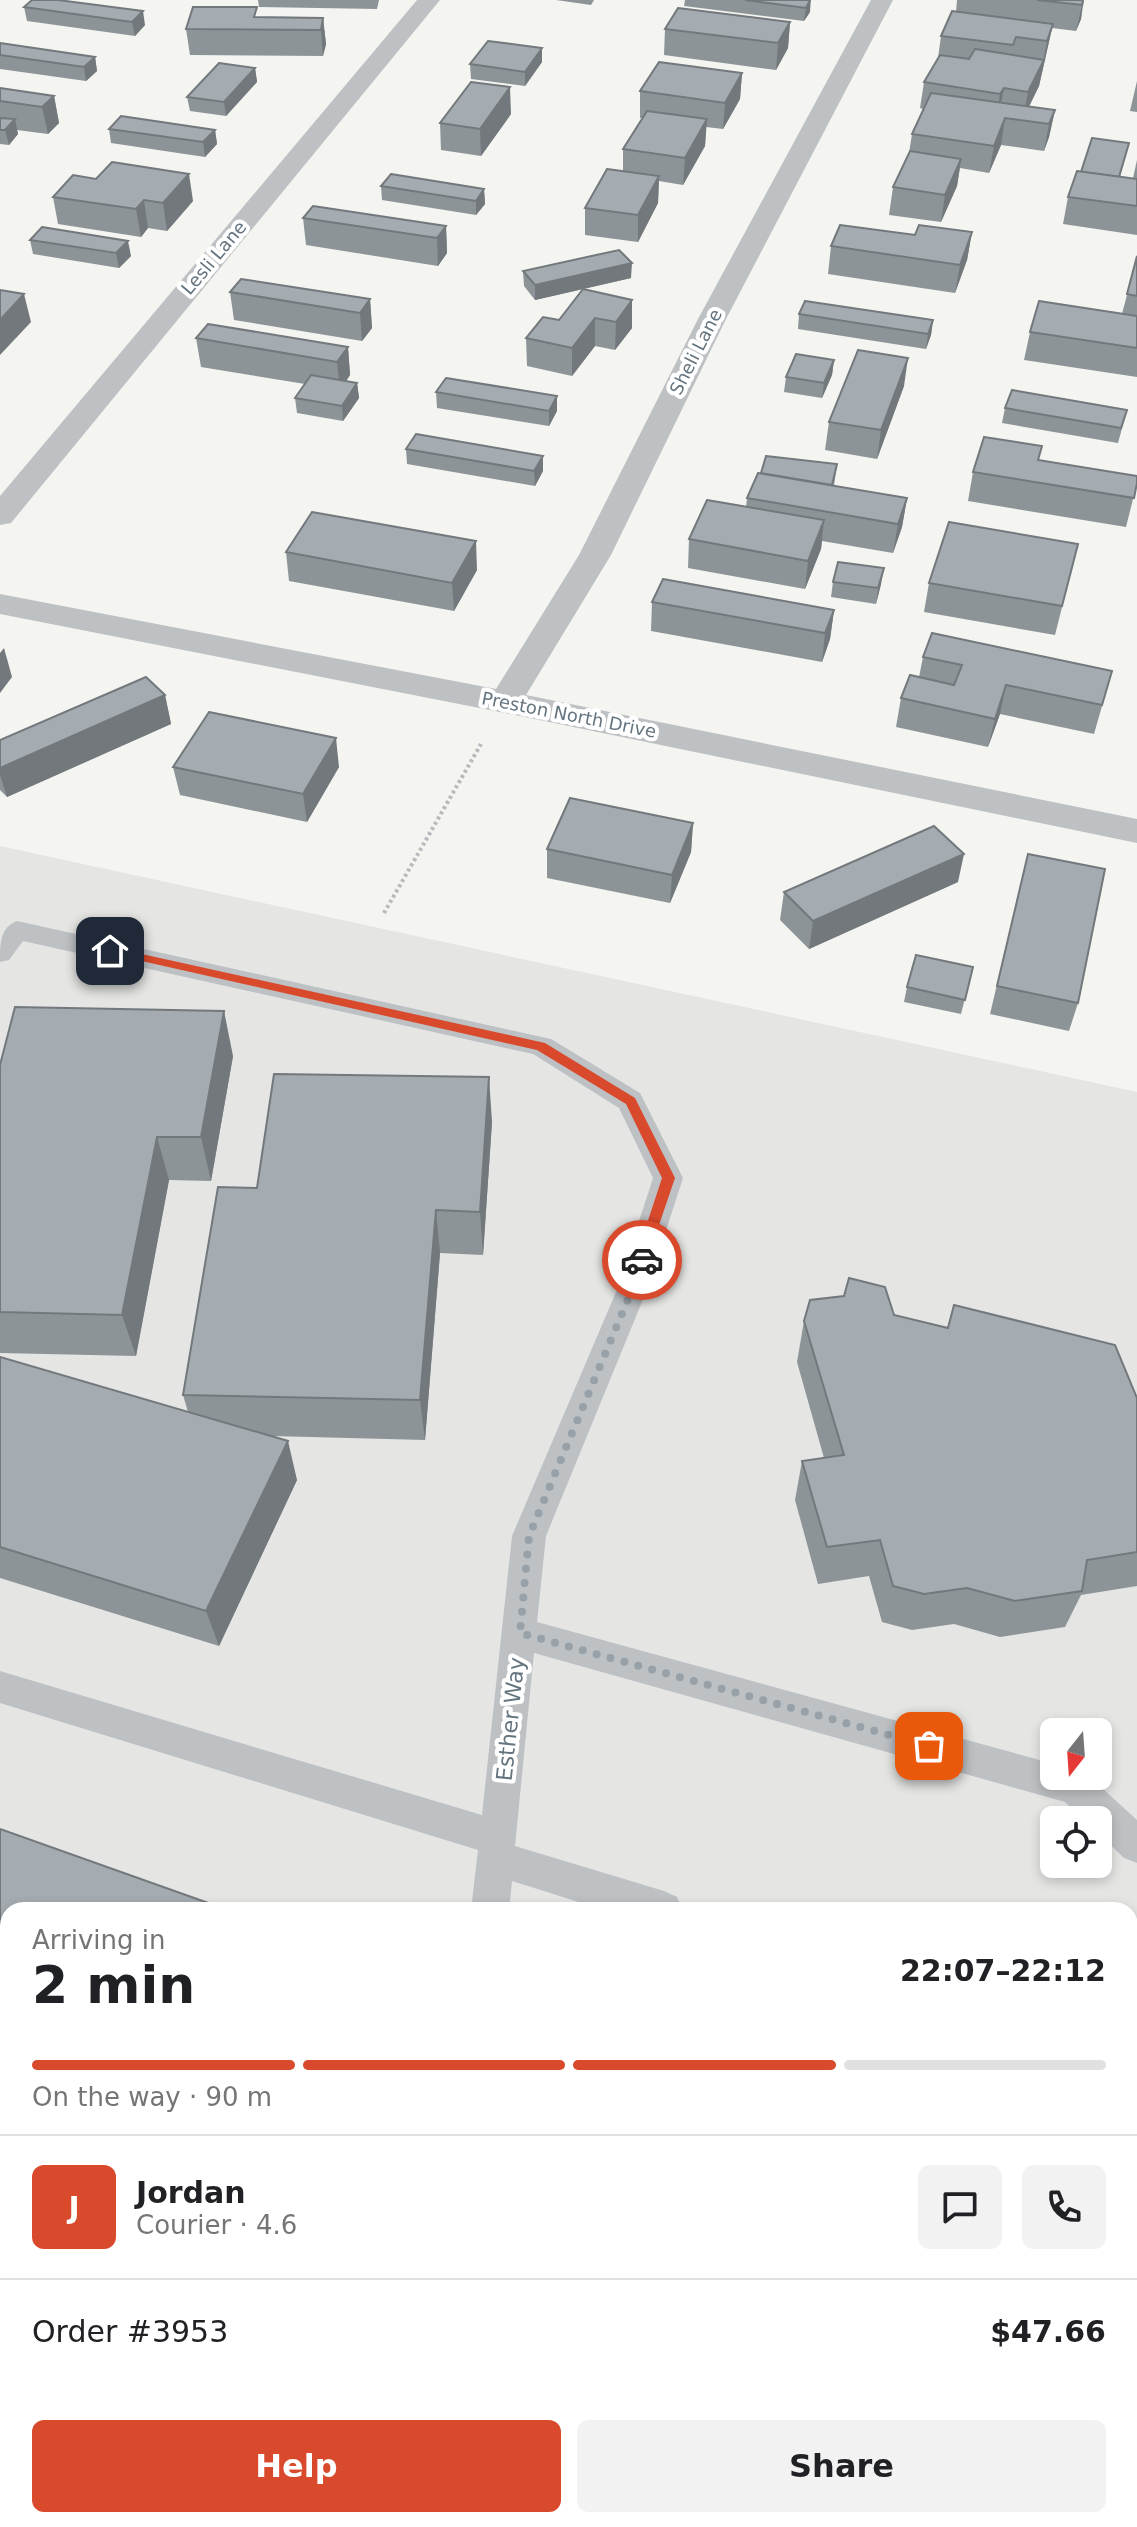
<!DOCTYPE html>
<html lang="en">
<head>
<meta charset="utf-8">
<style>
	:root { --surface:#fff; --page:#f2f2f2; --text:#202124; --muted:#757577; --line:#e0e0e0; --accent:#d9492c }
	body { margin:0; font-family:"DejaVu Sans",sans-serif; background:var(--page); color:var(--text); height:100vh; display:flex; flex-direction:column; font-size:30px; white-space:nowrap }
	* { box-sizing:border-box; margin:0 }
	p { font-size:26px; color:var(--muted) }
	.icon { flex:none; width:44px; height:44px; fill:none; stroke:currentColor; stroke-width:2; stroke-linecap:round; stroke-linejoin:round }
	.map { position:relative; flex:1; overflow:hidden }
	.details { position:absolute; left:0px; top:1902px; width:1138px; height:626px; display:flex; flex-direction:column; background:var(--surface); border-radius:24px 24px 0 0; box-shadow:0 4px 12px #0003 }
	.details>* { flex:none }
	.needle { width:52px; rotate:197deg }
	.fabs { position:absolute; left:1040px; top:1718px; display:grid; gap:16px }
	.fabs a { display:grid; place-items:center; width:72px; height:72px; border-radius:12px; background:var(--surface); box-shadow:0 4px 12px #0003; font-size:40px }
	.pin { position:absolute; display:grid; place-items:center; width:68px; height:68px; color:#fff; margin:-34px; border-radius:16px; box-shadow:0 4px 12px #0006 }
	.courier { position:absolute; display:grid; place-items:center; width:80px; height:80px; margin:-40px; border:6px solid #d9492c; border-radius:50%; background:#fff; color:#222; box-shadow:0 2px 10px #0007 }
	.summary em { font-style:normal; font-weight:700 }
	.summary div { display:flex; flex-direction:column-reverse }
	.summary { display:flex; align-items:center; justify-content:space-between; height:136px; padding:0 32px }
	h1 { font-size:52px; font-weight:700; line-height:60px }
	.bar { display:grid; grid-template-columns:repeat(4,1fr); gap:12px 8px; align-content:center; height:96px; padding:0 32px }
	.bar i { height:10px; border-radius:6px; background:var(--line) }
	.bar .selected { background:var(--accent) }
	.bar p { grid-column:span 4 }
	.line { display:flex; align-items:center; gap:20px; padding:0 32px; border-top:2px solid var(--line) }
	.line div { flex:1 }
	.round { display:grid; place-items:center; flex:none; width:84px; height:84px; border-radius:12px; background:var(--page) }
	.action { display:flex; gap:16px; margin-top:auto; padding:16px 32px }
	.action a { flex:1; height:92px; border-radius:12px; background:var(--accent); color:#fff; font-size:32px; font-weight:700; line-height:92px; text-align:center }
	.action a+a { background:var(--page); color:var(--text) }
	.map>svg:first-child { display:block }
	.built { fill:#e5e5e4; fill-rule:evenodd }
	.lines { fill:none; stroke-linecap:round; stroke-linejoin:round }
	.path { stroke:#b7babc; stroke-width:4; stroke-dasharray:3 3; stroke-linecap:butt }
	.service { fill:#bdc1c4; fill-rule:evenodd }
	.minor { fill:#bdc1c4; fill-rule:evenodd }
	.wall { fill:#8d9498 }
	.shaded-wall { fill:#73787c }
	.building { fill:#a4acb1; stroke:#73787c; stroke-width:2 }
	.route { fill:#d9492c }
	.done { stroke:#97a1a7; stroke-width:8; stroke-dasharray:0 14.4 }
	.labels { text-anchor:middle; stroke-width:8; stroke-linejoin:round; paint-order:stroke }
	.far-street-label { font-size:18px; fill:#657580; stroke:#fff }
	.street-label { font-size:22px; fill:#657580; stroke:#fff }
</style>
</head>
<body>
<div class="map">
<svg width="1137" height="2527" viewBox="0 0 1137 2527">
	<rect width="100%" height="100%" fill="#f4f4f0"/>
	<path class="built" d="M0 846 1137 1092V2527H0ZM1054 1732H1098V1776H1054ZM1054 1820H1098V1864H1054ZM8 1910H1130V2520H8Z"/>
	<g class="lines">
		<polyline class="path" points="384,913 481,744"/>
		<g class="service">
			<path d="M17 921 551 1039 640 1093 683 1178 646 1292 546 1536 537 1622 1054 1764V1776H1089L1137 1820V1863L1124 1858 1098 1833V1820H1084L1065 1802 534 1653 515 1846 664 1891 677 1897 683 1910H604L512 1881 509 1910H471L478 1850 0 1703V1671L482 1815 512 1536 616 1292 653 1178 619 1108 533 1054 23 941 9 960 0 962C0 944 0 927 17 921Z"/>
			<polygon points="1137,1948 1137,1990 1130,1993 1130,1951"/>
			<polygon points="0,2421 8,2424 8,2468 0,2465"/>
			<polygon points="166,2520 224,2520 227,2527 169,2527"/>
			<polygon points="300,2520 344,2520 342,2527 298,2527"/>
			<polygon points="631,2520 675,2520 674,2527 630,2527"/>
		</g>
		<g class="minor">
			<polygon points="417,0 440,0 11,523 0,525 0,496"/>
			<polygon points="871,0 893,0 726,319 611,555 526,695 1137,819 1137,843 505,713 0,614 0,594 496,689 579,555 698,319"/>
		</g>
	</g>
	<g class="wall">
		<polygon points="32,0 145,25 135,36 27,21 24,7"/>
		<polygon points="258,0 379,0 377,9 259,7"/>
		<polygon points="556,0 594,0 591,5"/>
		<polygon points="685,0 811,0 810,12 804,21 684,6"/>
		<polygon points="957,0 1084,0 1081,19 1076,31 1052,28 1039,86 1029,107 1055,110 1049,137 1044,151 1001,145 989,173 960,168 957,186 941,222 889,215 893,187 909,153 912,134 923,109 920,108 924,82 938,58 941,36 956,12"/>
		<polygon points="258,17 323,18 326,44 323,56 190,55 186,29"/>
		<polygon points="790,22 788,48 776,70 664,55 665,29"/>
		<polygon points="0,43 95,57 97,71 86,81 0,69"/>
		<polygon points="542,48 542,62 525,86 471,79 470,64"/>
		<polygon points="255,68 257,82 226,116 190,111 187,97"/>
		<polygon points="742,73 740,99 723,129 706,127 705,146 683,185 659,181 658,203 638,242 585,235 585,208 623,171 623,149 642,118 640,118 640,91"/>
		<polygon points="1137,81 1137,112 1130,111"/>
		<polygon points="0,88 54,96 59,123 48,134 17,130 18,134 9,145 0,144"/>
		<polygon points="511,114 481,156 441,150 440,123"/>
		<polygon points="109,129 215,130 217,144 205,157 111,143"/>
		<polygon points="1129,143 1120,177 1137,179 1137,235 1063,224 1068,197 1081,172"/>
		<polygon points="1137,160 1137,179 1133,178"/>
		<polygon points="381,186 484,189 485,204 476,215 382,200"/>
		<polygon points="53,197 193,201 167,231 148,228 141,237 58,224"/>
		<polygon points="303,218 446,226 447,253 438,266 306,245"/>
		<polygon points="972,232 967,260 955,293 828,274 831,246 915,235"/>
		<polygon points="30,240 131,256 119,268 33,254"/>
		<polygon points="1137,256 1137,377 1024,360 1030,332 1122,314"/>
		<polygon points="523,271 631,278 535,300 524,286"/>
		<polygon points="583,289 632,328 615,350 595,346 572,376 527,366 526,338 559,320"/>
		<polygon points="230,292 370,299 372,328 362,341 234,320"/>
		<polygon points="799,314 933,320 931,335 926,349 798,329"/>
		<polygon points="196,338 348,347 350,375 346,381 357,383 359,398 343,421 297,413 295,398 305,384 201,367"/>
		<polygon points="834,360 832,375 822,398 784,392 786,377"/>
		<polygon points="904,386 877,459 825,450 829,422"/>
		<polygon points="436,392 557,396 557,411 549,426 437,408"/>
		<polygon points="1005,408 1127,410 1118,443 1002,423"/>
		<polygon points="406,449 543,456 543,471 535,486 407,464"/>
		<polygon points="1039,460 1137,483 1126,527 968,501 973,472"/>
		<polygon points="837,464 834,486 907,498 902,527 893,553 822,541 821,549 805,589 688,568 689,539 746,507 747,498 761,473"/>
		<polygon points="1078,544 1055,635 924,612 929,583"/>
		<polygon points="286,552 477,570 454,611 289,581"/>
		<polygon points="833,582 881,584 876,604 831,597"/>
		<polygon points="652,602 834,610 830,639 822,662 651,631"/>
		<polygon points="923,657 1112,671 1094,734 1000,714 988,747 896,727 901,698 919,677"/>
		<polygon points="165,695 171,724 7,797 0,790 0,740"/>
		<polygon points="173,767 339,767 307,822 180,795"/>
		<polygon points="693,823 691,852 670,903 547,878 547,849"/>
		<polygon points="958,882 809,949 780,920 784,892"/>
		<polygon points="1021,883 1078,1003 1069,1031 990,1014"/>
		<polygon points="973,967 961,1014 904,1002 907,987"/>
		<polygon points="233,1056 211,1181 169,1180 136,1356 0,1353 0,1065"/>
		<polygon points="492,1122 483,1255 440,1253 425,1440 272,1436 297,1480 219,1646 0,1578 0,1357 188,1412 183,1395 257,1188"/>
		<polygon points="954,1305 1137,1398 1137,1586 1081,1595 1065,1627 1000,1637 954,1624 912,1630 882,1622 869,1576 818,1584 795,1500 802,1461 824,1458 797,1362 804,1321 947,1328"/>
		<polygon points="0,1829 8,1910 8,2291 0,2287"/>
		<polygon points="744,2520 1124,2520 1123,2527 743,2527"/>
	</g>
	<g class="shaded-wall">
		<polygon points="810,0 810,12 804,21 806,8"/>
		<polygon points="1083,0 1081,19 1076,31 1082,5"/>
		<polygon points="143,11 145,25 135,36 132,22"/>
		<polygon points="323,18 326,44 323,56 321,30"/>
		<polygon points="790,22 788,48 776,70 778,43"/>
		<polygon points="1053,24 1039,86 1023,118 1028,92 1043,62 1047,41"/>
		<polygon points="542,48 542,62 525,86 525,72"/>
		<polygon points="95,57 97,71 86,81 84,67"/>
		<polygon points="255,68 257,82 226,116 224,102"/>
		<polygon points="742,73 740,99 723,129 725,103"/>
		<polygon points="510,87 511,114 481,156 480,129"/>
		<polygon points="1004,88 999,114 996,121 1000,94"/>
		<polygon points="54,96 59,123 48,134 42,107"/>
		<polygon points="1055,110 1049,137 1044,151 1049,124"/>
		<polygon points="1005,118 1001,145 989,173 994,146"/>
		<polygon points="15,119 18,134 9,145 5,130"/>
		<polygon points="707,119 705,146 683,185 685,158"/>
		<polygon points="215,130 217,144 205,157 203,142"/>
		<polygon points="961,159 957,186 941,222 945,195"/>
		<polygon points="189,174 193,201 167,231 163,203"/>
		<polygon points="659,176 658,203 638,242 638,215"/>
		<polygon points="484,189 485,204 476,215 476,201"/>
		<polygon points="144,200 148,228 141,237 136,209"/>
		<polygon points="446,226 447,253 438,266 437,238"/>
		<polygon points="972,232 967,260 955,293 960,265"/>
		<polygon points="128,241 131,256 119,268 116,253"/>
		<polygon points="632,263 631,278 535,300 535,285"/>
		<polygon points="24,294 31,322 0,355 0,320"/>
		<polygon points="370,299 372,328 362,341 360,313"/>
		<polygon points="632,300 632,328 615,350 616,322"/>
		<polygon points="595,318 595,346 572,376 572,348"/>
		<polygon points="933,320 931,335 926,349 928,334"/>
		<polygon points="348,347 350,375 340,390 337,362"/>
		<polygon points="908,358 904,386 877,459 881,430"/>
		<polygon points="834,360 832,375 822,398 824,383"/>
		<polygon points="357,383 359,398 343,421 342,406"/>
		<polygon points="557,396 557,411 549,426 549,411"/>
		<polygon points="543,456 543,471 535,486 534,471"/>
		<polygon points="907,498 902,527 893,553 898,524"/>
		<polygon points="824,520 821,549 805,589 808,561"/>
		<polygon points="476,541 477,570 454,611 452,583"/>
		<polygon points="884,568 881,584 876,604 878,588"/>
		<polygon points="834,610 830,639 822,662 825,633"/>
		<polygon points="4,648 12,677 0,693 0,653"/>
		<polygon points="1006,685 1000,714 988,747 995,719"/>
		<polygon points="165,695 171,724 7,797 0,775 0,768"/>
		<polygon points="336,738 339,767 307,822 303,794"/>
		<polygon points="693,823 691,852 670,903 672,875"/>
		<polygon points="964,854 958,882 809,949 813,921"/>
		<polygon points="224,1011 233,1056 211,1181 201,1137"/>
		<polygon points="489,1077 492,1122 483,1255 480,1212"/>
		<polygon points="157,1137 169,1180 136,1356 122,1315"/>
		<polygon points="436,1210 440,1253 425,1440 420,1400"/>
		<polygon points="288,1441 297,1480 219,1646 206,1611"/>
	</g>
	<g class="building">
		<polygon points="32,0 58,0 143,11 132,22 24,7"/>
		<polygon points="745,0 810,0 806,8"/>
		<polygon points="1037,0 1083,0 1082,5"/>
		<polygon points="193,7 257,7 254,17 323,18 321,30 186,29"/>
		<polygon points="678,8 790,22 778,43 665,29"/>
		<polygon points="952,11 1053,24 1047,41 1016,37 1013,45 941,36"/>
		<polygon points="488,41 542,48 525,72 470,64"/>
		<polygon points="0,43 95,57 84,67 0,55"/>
		<polygon points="975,49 1044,60 1028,92 1004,88 1000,94 924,82 940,55 969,59"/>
		<polygon points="659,62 742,73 725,103 640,91"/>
		<polygon points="219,63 255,68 224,102 187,97"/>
		<polygon points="471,82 510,87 480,129 440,123"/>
		<polygon points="0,88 54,96 42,107 0,101"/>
		<polygon points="931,93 1055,110 1049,124 1005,118 994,146 912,134"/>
		<polygon points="647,111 707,119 685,158 623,149"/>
		<polygon points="121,116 215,130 203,142 109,129"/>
		<polygon points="0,118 15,119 5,130 0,130"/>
		<polygon points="1092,138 1129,143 1119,177 1081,172"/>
		<polygon points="910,151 961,159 945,195 893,187"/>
		<polygon points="112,162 189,174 163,203 144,200 136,209 53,197 73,175 96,179"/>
		<polygon points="607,169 659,176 638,215 585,208"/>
		<polygon points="1077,171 1137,179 1137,206 1068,197"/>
		<polygon points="391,174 484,189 476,201 381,186"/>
		<polygon points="313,206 446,226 437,238 303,218"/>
		<polygon points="840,225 915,235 919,225 972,232 960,265 831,246"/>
		<polygon points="42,227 128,241 116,253 30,240"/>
		<polygon points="619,250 632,263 535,285 523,271"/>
		<polygon points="1137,256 1137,296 1127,294"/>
		<polygon points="241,279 370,299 360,313 230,292"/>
		<polygon points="583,289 632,300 616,322 595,318 572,348 526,338 543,317 559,320"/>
		<polygon points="0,290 24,294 0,320"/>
		<polygon points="805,301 933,320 928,334 799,314"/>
		<polygon points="1039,301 1137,316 1137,348 1030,332"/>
		<polygon points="208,324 348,347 337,362 196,338"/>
		<polygon points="858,350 908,358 881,430 829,422"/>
		<polygon points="796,354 834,360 824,383 786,377"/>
		<polygon points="311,375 357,383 342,406 295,398"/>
		<polygon points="446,378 557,396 549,411 436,392"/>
		<polygon points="1012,390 1127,410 1121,428 1005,408"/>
		<polygon points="416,434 543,456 534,471 406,449"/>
		<polygon points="984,437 1042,446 1038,460 1137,476 1137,483 1134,498 973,472"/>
		<polygon points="766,456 837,464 832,485 761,473"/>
		<polygon points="758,473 907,498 898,524 747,498"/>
		<polygon points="707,500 824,520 808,561 689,539"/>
		<polygon points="312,512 476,541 452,583 286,552"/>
		<polygon points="949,522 1078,544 1062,606 929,583"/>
		<polygon points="838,562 884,568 878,588 833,582"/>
		<polygon points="663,579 834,610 825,633 652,602"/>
		<polygon points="932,633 1112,671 1102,705 1006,685 995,719 901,698 910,675 954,685 962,665 923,657"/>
		<polygon points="146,677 165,695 0,768 0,740"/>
		<polygon points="209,712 336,738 303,794 173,767"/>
		<polygon points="570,798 693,823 672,875 547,849"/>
		<polygon points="934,826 964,854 813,921 784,892"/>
		<polygon points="1028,854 1105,869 1078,1003 997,986"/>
		<polygon points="916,955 973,967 965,1000 907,987"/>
		<polygon points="15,1007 224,1011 201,1137 157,1137 122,1315 0,1312 0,1065"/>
		<polygon points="274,1074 489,1077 480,1212 436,1210 420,1400 183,1395 218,1187 257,1188"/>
		<polygon points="849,1278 885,1287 894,1315 948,1328 954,1305 1115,1345 1137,1398 1137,1552 1087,1560 1082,1591 1015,1601 967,1588 924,1594 893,1586 880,1540 827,1547 802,1461 844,1455 804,1321 810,1300 844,1296"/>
		<polygon points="0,1357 288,1441 206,1611 0,1547"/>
		<polygon points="0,1829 228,1910 8,1910 8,2285 0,2282"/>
		<polygon points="1130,2365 1137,2368 1137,2416 1130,2471"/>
		<polygon points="751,2520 1124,2520 1123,2527 750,2527"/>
	</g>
	<polygon class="route" points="110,947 545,1043 635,1098 675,1178 646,1263 642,1265 635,1260 662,1178 626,1104 537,1050 106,953 106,948"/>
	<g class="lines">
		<polyline class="done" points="642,1260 631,1292 529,1536 520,1633 929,1746"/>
	</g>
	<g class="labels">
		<g class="far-street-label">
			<text transform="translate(214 258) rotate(-50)" y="6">Lesli Lane</text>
			<text transform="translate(696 352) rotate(-63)" y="6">Sheli Lane</text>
			<text transform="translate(569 715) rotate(11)" y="6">Preston North Drive</text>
		</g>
		<g class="street-label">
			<text transform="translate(510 1719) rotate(-84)" y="8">Esther Way</text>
		</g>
	</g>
</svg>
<div class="fabs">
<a><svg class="needle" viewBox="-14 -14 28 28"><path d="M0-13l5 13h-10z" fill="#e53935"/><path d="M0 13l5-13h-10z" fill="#757577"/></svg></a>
<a><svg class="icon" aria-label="locate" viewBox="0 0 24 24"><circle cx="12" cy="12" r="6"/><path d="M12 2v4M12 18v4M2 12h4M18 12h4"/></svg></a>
</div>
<div class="pin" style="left:929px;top:1746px;background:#ea580c"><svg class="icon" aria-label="bag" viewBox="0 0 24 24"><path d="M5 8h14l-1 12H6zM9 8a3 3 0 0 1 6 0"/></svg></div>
<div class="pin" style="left:110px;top:951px;background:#1f2937"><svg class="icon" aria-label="home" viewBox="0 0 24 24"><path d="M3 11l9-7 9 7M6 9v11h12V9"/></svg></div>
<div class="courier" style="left:642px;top:1260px"><svg class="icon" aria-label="car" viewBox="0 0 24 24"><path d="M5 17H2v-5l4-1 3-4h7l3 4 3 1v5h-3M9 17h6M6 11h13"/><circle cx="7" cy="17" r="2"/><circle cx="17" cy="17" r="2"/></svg></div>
<section class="details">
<div class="summary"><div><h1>2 min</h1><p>Arriving in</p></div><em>22:07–22:12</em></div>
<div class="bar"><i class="selected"></i><i class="selected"></i><i class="selected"></i><i></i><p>On the way · 90 m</p></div>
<div class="line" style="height:144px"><b class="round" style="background:var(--accent);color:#fff">J</b><div><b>Jordan</b><p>Courier · 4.6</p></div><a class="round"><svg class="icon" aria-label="chat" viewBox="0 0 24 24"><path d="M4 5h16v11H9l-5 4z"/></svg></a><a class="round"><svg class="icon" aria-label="phone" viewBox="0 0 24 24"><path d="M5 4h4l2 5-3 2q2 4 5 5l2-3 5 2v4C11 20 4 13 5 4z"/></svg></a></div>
<div class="line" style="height:104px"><div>Order #3953</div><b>$47.66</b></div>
<div class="action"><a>Help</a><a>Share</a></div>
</section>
</div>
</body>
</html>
